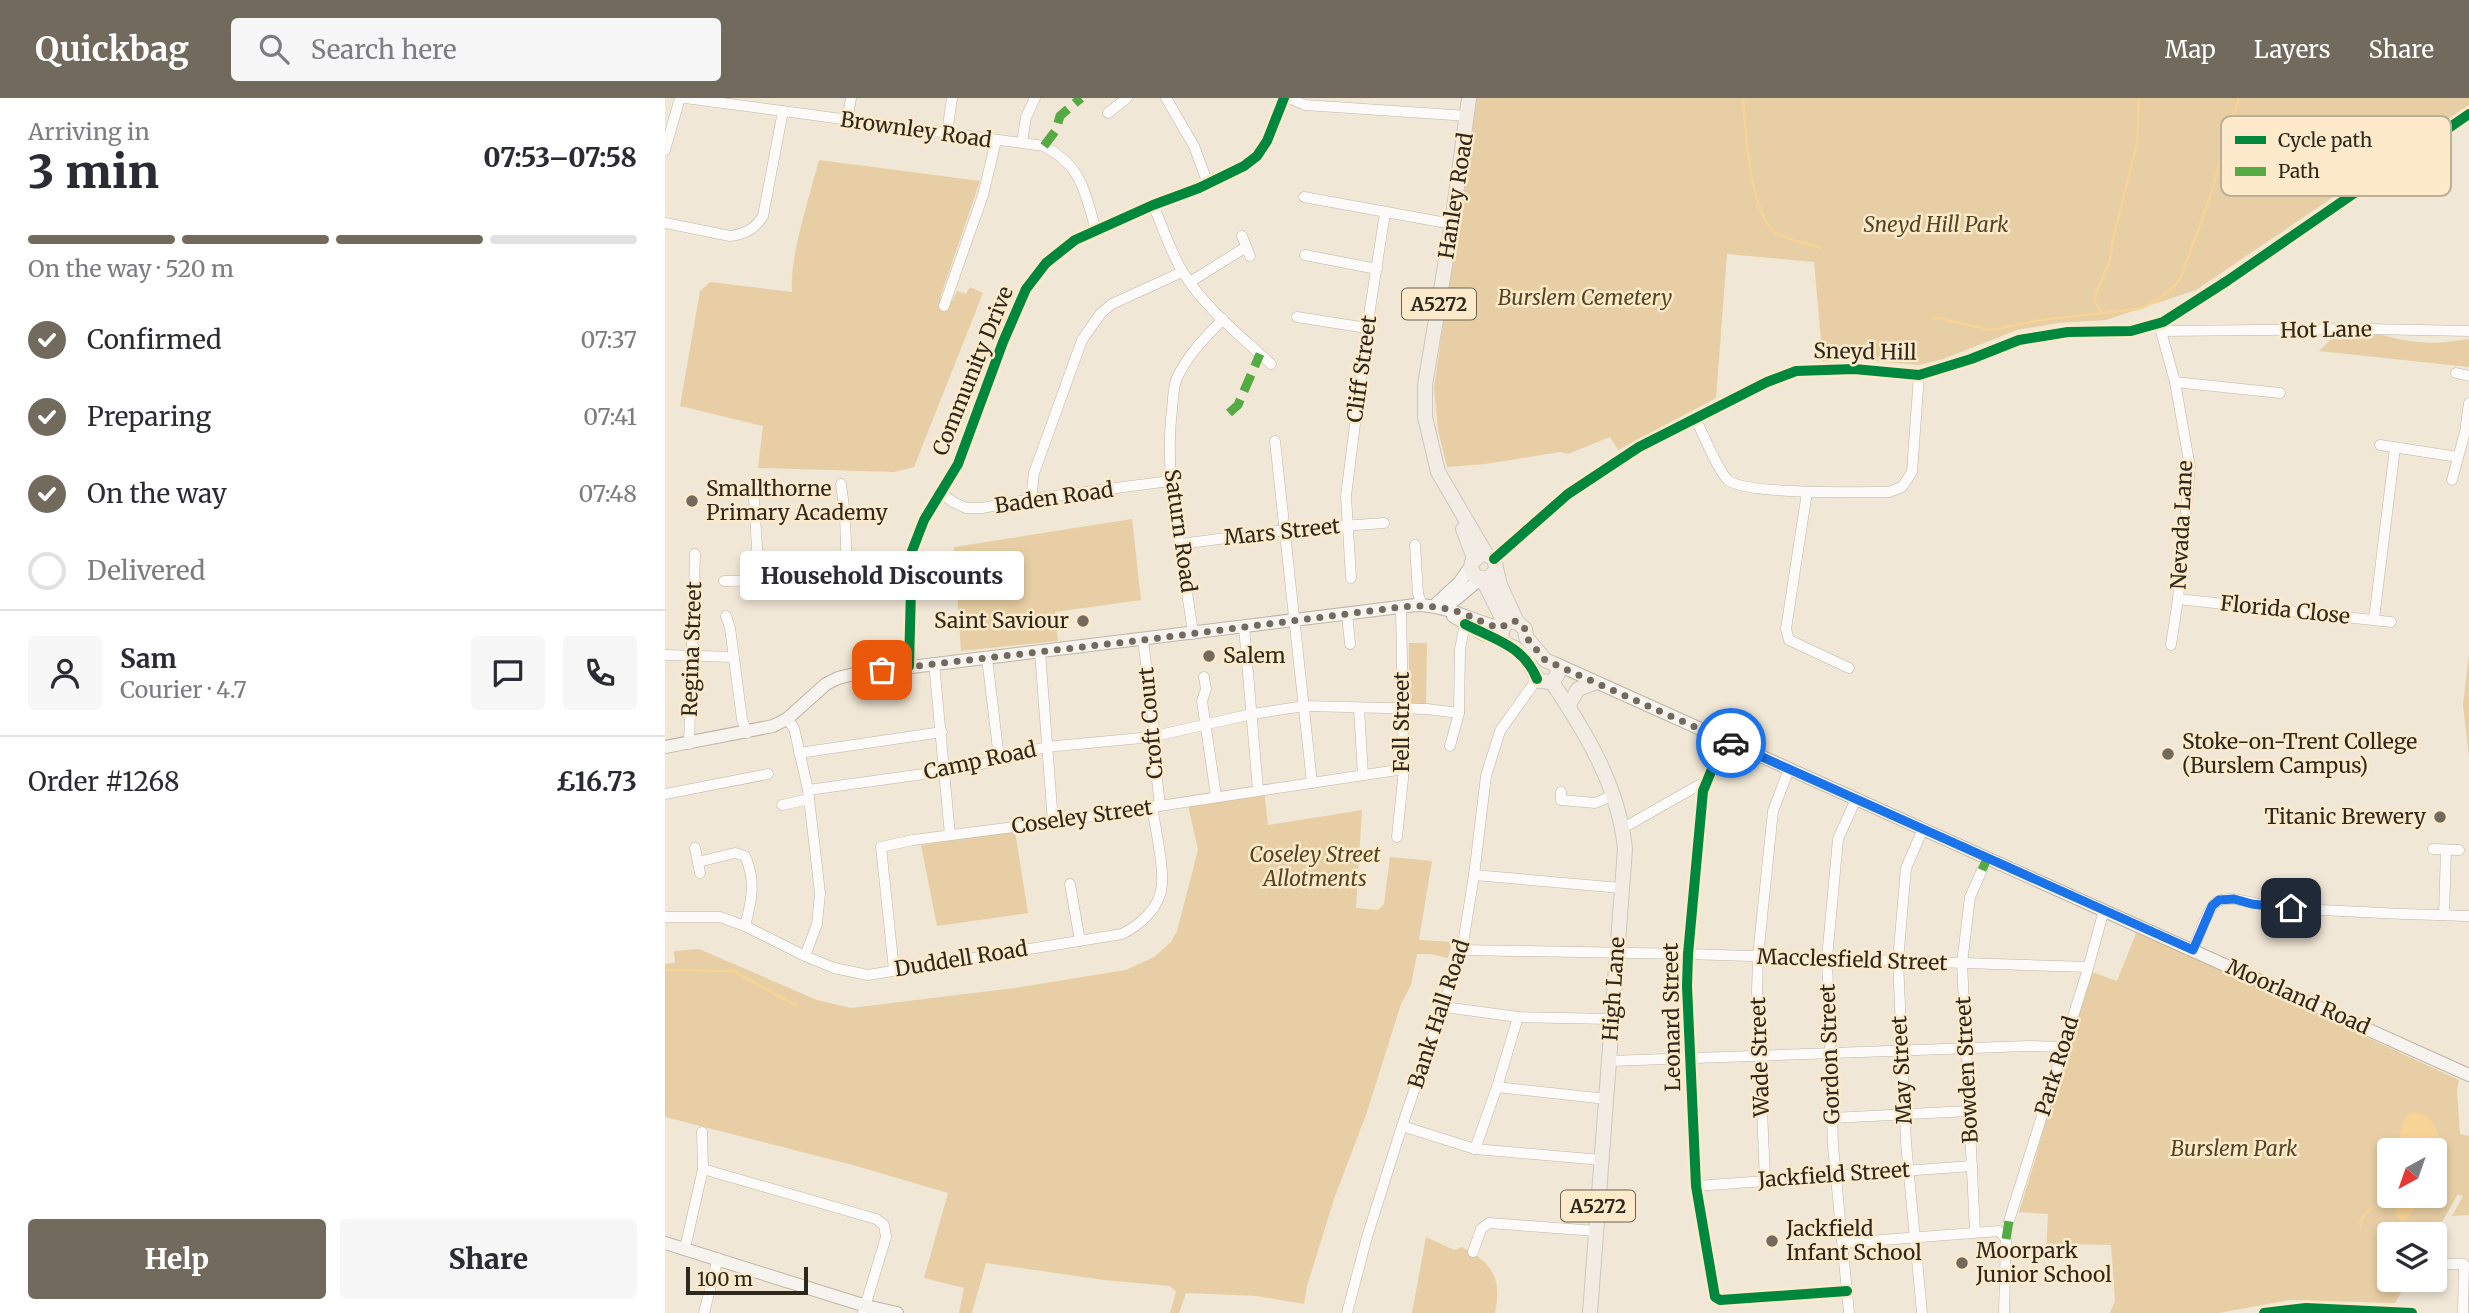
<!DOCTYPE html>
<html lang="en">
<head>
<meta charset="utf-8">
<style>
	:root { --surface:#fff; --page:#f7f7f7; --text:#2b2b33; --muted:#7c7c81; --line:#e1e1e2; --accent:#726a5c }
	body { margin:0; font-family:Merriweather,serif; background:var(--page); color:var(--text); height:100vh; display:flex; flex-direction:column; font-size:26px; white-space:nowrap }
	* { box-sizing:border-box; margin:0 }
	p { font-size:23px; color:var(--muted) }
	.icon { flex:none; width:38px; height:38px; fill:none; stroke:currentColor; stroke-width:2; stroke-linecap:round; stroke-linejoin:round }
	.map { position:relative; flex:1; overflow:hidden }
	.sheet { display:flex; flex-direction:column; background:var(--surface); width:665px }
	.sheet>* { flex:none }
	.needle { width:46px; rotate:220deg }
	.fabs { position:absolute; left:1712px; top:1040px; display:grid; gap:14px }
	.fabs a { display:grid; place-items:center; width:70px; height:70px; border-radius:7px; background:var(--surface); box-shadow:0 4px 10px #0003; font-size:35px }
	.scale { position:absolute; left:21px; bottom:18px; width:122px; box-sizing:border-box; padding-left:7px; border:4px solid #2e271b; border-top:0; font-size:19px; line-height:24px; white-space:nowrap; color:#2e271b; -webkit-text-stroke:5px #fceacb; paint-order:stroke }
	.pin { position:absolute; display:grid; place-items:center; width:60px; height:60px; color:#fff; margin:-30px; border-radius:14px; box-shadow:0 4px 10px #0006 }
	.courier { position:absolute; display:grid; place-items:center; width:70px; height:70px; margin:-35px; border:5px solid #1a73e8; border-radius:50%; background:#fff; color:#222; box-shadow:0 2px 9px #0007 }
	.bubble { position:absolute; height:49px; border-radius:7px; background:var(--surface); box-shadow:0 4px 10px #0003; font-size:23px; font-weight:800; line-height:49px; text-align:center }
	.overview em { font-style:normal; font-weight:800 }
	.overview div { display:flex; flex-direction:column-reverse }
	.overview { display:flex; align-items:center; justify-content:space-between; height:119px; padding:0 28px }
	h1 { font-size:46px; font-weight:800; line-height:52px }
	.bar { display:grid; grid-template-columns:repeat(4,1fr); gap:10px 7px; align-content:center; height:84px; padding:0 28px }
	.bar i { height:9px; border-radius:5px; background:var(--line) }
	.bar .active { background:var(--accent) }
	.bar p { grid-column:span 4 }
	.line { display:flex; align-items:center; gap:18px; padding:0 28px; border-top:2px solid var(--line) }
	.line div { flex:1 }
	.round { display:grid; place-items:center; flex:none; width:74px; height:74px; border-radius:7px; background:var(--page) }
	ol { padding:0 28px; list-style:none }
	li { display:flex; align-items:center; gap:21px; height:77px }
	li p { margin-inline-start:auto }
	li .icon { padding:7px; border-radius:50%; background:var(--accent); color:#fff; stroke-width:4 }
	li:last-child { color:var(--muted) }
	li i { width:38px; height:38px; border:4px solid var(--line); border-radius:50% }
	.button { display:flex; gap:14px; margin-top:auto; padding:14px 28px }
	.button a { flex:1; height:80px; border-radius:7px; background:var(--accent); color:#fff; font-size:28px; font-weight:800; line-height:80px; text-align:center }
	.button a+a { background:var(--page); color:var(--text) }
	header { display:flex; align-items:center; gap:42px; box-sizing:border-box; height:98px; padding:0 35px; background:var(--accent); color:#fff }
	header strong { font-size:33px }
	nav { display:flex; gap:38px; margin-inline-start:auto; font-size:24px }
	.search { width:490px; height:63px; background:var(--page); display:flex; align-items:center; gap:18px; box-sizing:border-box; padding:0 24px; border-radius:7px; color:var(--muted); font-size:26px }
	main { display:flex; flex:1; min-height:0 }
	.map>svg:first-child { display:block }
	.green { fill:#e7cea4; fill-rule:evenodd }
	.water { fill:#f7d395 }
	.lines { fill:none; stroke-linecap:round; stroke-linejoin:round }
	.stream { stroke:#f7d395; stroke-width:2.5 }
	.street-casing { stroke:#bdb5a8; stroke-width:11 }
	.secondary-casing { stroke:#bdb5a8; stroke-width:14 }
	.primary-casing { stroke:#ccc7bf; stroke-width:16 }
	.street { stroke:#fdfbf9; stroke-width:10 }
	.secondary { stroke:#f7f4ef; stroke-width:12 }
	.primary { stroke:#f2ece4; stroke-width:14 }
	.quiet { stroke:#54aa43; stroke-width:9; stroke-dasharray:18 9; stroke-linecap:butt }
	.cycleway-casing { stroke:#fceacb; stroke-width:15 }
	.cycleway { stroke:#00873e; stroke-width:10 }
	.done { stroke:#726a5c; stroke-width:7; stroke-dasharray:0 12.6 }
	.route { stroke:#1a73e8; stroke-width:9 }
	.poi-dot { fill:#726a5c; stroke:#fceacb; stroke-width:2.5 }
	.labels { text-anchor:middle; stroke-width:5; stroke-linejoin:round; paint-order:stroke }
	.shield { fill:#fceacb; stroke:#6c6250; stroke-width:2 }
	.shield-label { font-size:19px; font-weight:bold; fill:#2e271b }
	.street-label { font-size:21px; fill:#2e271b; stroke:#fceacb }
	.park-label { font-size:21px; font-style:italic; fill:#564320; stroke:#fceacb }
	.poi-label { font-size:21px; fill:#2e271b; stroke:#fceacb; text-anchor:start }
	.key { fill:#fceacb; stroke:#beb096; stroke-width:2 }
	.key-label { font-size:19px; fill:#2e271b }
</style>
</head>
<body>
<header>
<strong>Quickbag</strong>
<div class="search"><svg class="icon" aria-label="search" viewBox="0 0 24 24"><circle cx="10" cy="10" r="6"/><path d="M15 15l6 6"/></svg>Search here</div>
<nav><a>Map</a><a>Layers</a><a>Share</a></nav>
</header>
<main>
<section class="sheet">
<div class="overview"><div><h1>3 min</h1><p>Arriving in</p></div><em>07:53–07:58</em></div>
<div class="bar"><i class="active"></i><i class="active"></i><i class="active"></i><i></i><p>On the way · 520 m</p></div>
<ol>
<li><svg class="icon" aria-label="check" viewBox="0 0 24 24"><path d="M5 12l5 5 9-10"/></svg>Confirmed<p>07:37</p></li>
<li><svg class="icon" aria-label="check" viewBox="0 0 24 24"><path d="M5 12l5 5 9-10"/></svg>Preparing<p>07:41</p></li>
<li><svg class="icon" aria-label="check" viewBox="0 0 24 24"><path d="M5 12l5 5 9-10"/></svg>On the way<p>07:48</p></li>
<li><i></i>Delivered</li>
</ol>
<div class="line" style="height:126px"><a class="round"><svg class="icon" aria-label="person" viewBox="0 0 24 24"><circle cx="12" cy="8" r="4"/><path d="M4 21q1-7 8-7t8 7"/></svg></a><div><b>Sam</b><p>Courier · 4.7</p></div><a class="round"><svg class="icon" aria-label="chat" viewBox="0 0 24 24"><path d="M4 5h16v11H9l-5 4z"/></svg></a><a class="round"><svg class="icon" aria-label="phone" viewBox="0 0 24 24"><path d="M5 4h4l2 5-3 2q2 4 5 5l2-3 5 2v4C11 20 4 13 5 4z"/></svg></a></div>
<div class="line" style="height:91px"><div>Order #1268</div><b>£16.73</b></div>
<div class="button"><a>Help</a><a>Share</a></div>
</section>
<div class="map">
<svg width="1804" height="1215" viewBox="0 0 1804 1215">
	<rect width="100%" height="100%" fill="#f1e7d6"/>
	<g class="green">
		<polygon points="810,0 1804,0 1804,7 1531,192 1441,222 1393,225 1352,232 1278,261 1254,267 1175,260 1158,264 1149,164 1062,156 1051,300 953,352 945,339 903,356 895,354 820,366 782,369 773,332 769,290"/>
		<path d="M154 62 315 83 275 200 287 203 292 193 301 196 305 189 318 195 249 369 229 374 93 370 98 328 15 308 35 193 45 184 127 194C124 160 145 97 154 62Z"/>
		<path d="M1711 235C1746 246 1768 247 1804 241V269L1654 253 1667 240Z"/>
		<polygon points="467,421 476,502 390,514 393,543 296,553 289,449"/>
		<polygon points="744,545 762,545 761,607 744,607"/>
		<polygon points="1804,556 1804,659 1798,607"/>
		<polygon points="599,691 603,727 697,712 691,810 713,812 719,806 725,759 767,763 754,842 787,844 783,860 765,856 752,856 746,887 736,906 702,1014 669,1101 642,1188 639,1206 592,1198 521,1195 514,1215 505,1215 511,1194 505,1188 439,1182 321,1165 307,1215 294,1215 299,1190 259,1180 283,1095 188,1067 0,1019 0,866 10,865 9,853 34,851 152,902 186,910 349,890 461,872 489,859 506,844 512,833 533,752 522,703"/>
		<polygon points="350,733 363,815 272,828 256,747"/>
		<path d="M1472 833 1794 982 1792 992 1795 1036 1804 1038V1117L1787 1118 1798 1098 1793 1096 1769 1138V1136H1724V1181H1744L1730 1205 1625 1202 1554 1215H1445L1450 1203 1446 1147 1402 1146 1397 1155H1381L1383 1116 1354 1114 1371 1059 1396 963 1427 874 1452 883ZM1724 1052H1769V1097H1724Z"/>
		<path d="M761 1139 789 1152 797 1149C828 1165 837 1181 830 1215H747Z"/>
	</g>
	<g class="water">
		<path d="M1750 1014C1770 1017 1774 1037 1778 1054L1770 1065 1769 1052H1761L1757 1046 1746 1052H1731L1737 1026 1743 1016Z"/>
		<polygon points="1728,1097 1758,1097 1743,1120 1737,1123 1731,1118"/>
	</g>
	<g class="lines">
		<g class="stream">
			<path d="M1078 0C1080 31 1085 115 1110 134 1122 142 1141 145 1155 150"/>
			<polyline points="1437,215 1430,204 1430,198 1445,162 1448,141 1472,45 1474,0"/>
			<path d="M1269 219 1326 232 1376 222 1473 211C1491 205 1505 195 1516 179L1544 102 1574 0"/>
			<polyline points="0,872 68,873 132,908"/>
			<polyline points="1724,1104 1729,1101"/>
			<polyline points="1711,1109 1721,1105"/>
			<polyline points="1701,1114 1707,1110"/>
			<polyline points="1696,1129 1695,1125 1699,1117"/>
		</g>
		<g class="street-casing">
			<g id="street">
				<path d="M20 0 379 48C418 69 419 93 431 132"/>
				<polyline points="501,0 529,48 543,86"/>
				<polyline points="624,0 640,7 803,18"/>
				<polyline points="443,15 462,0"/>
				<polyline points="182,23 186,0"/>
				<polyline points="282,35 287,0"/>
				<polyline points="357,44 361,19 370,0"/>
				<polyline points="0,52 15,0"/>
				<polyline points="639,99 787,126"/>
				<path d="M488 107C498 129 506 156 519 176 541 211 576 238 606 266"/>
				<path d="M0 125 65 138C80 136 90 131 98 118L118 13"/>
				<polyline points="577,138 585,158"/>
				<polyline points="640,157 712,171"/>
				<polyline points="525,184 581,149"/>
				<polyline points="279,208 318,97 331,43"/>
				<polyline points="632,219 702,230"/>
				<polyline points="1494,226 1510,284 1525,369 1513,501 1506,547"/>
				<polyline points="1497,233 1702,231 1804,233"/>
				<polyline points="1791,275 1804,278"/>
				<polyline points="1510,284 1615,295"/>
				<path d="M1030 320C1037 333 1054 375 1063 382 1080 397 1196 394 1224 394L1237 389 1247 374 1254 277"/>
				<polyline points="610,343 647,685"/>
				<polyline points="1715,347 1793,359"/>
				<polyline points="1787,382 1800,334 1804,305"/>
				<polyline points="176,386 180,417 182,480"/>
				<polyline points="1142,394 1121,531 1124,542 1184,570"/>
				<polyline points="276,395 288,404 301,410 317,410 366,401 505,383"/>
				<polyline points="89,401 94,482"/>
				<polyline points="366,401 369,375 417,242 436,215 447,206 517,174"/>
				<polyline points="516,446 621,432 719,425"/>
				<polyline points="750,447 753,496 757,507"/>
				<polyline points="686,480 681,398 702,230 720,115"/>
				<polyline points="59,483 246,480"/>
				<polyline points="1513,501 1726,524"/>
				<polyline points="682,516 685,546"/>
				<polyline points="61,518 65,530 77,621 82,635"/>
				<polyline points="1709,521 1730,350"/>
				<polyline points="579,529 593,692"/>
				<path d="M528 536C519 463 498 384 507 312 508 302 508 289 512 280 523 256 540 240 558 221"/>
				<polyline points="478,542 490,638 487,639 495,707"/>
				<polyline points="375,554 388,724"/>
				<polyline points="0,557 68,559"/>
				<polyline points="322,560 334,660"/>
				<polyline points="269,565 285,737"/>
				<polyline points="244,568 247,453 259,422 293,366 338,244 361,191 381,165 410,142 488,107 534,90 579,68 592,58 602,43 619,0"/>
				<polyline points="539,579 541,591 537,603 551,698"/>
				<polyline points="694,610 698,677"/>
				<polyline points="122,621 129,630 143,692 155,795 152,826 140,858"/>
				<polyline points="490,638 587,616 640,608 762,611 794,615"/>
				<polyline points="1059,642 1038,693 1023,856 1022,888 1031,1088 1050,1199 1055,1202 1182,1193"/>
				<polyline points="24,646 30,456"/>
				<polyline points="785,648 794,615 795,551 800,526"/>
				<polyline points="134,655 277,634"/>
				<polyline points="143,692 302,670 381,649 487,639"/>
				<polyline points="896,694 896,702 930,705 949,697"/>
				<polyline points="0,696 103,676"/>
				<polyline points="117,707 144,701"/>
				<polyline points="958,730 1034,687 1039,689"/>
				<polyline points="732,739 739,671 736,509"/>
				<polyline points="30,750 35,775"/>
				<polyline points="1768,751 1794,752"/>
				<path d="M33 764 70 755 80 758C91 782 87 802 80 828"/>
				<polyline points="809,777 956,790"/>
				<polyline points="405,786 415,843"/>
				<polyline points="1779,817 1781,752"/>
				<path d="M0 819H55L80 828 140 858 169 870 203 877 457 836C475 827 496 809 497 786 499 767 490 729 487 708"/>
				<polyline points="797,852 1023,856 1423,869"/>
				<path d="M1528 852C1533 841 1542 810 1552 804 1563 796 1590 806 1604 808 1670 814 1738 816 1804 818"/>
				<polyline points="229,872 216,749 248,742 388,724 739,671"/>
				<polyline points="779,909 853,919 946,921"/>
				<polyline points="945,963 1363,948 1397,949"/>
				<polyline points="832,989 942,1001"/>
				<polyline points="1167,1020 1304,1013"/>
				<polyline points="737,1028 810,1051 937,1062"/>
				<polyline points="37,1034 38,1071"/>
				<polyline points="810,1051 832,989 853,919"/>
				<polyline points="1100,1082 1092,894 1093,858 1108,713 1124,671"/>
				<polyline points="1031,1088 1307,1068"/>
				<polyline points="1344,1123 1422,874 1439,812"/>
				<polyline points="1310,1134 1297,865 1305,799 1317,772"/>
				<polyline points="1178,1145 1334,1133 1341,1141 1339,1215"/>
				<polyline points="20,1150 38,1071 211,1121 219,1127 221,1139 198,1215"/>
				<polyline points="808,1154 816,1131 824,1125 931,1133"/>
				<polyline points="1770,1166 1799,1166 1798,1215"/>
				<polyline points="39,1215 53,1160"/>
				<polyline points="682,1215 702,1139 737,1028 797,852 809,777 821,678 835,633 872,581"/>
				<polyline points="1184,1215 1168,1048 1162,860 1173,741 1191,701"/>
				<polyline points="1257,1215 1241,1045 1233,862 1241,770 1258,731"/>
			</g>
		</g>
		<g class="secondary-casing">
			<g id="secondary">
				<polyline points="829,461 903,396 974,349 1102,284 1131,273 1189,271 1254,277 1306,261 1354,242 1403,234 1466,233 1498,224 1562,183 1804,16"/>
				<polyline points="769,508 794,485 806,468"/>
				<polyline points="779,511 815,481"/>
				<polyline points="788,518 818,536 836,542"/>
				<polyline points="889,565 1804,977"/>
				<path d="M0 649 108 628 122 621 161 586 173 580 189 576 751 507C782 507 807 523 836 530"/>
				<polyline points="0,1145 201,1208 232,1215"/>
				<polyline points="1599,1215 1641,1210 1747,1215"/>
			</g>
		</g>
		<g class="primary-casing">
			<g id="primary">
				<path d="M804 0 787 126 760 287V319L773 374 821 456 829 461 835 487 852 524 860 531 861 539 880 562 891 567 893 576 887 584 874 583C867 573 862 557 850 550 843 547 841 548 836 542L838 528 844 524H852"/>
				<polyline points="798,431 809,460"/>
				<polyline points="817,456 807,464 806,471 811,479 822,481 831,473"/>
				<polyline points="818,482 840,526"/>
				<path d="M887 584C921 635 954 689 960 751L925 1215"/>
				<polyline points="903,608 913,591 929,585"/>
			</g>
		</g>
		<use href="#street" class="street"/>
		<use href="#secondary" class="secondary"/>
		<use href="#primary" class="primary"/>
		<g class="quiet">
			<polyline points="379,48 391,32 395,18 416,0"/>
			<polyline points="564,315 573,307 595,256"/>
			<polyline points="1317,772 1322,761"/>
			<polyline points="1341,1141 1344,1123"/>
		</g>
		<g class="cycleway-casing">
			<g id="cycleway">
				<polyline points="829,461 903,396 974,349 1102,284 1131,273 1189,271 1254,277 1306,261 1354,242 1403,234 1466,233 1498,224 1562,183 1804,16"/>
				<path d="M800 526C830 542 858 547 872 581"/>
				<polyline points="244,568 247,453 259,422 293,366 338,244 361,191 381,165 410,142 488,107 534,90 579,68 592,58 602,43 619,0"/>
				<polyline points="1059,642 1038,693 1023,856 1022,888 1031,1088 1050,1199 1055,1202 1182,1193"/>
				<polyline points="1599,1215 1641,1210 1747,1215"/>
			</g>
		</g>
		<use href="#cycleway" class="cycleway"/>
	</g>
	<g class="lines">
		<path class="done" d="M217 572 478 542 736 509C757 507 779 508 799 516 812 521 822 527 836 530L844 524 852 523 860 531 861 539 880 562 1066 645"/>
		<polyline class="route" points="1066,645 1528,852 1547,808 1554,802 1569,801 1587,806 1626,810"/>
	</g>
	<g class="poi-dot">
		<circle cx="27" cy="403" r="7"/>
		<circle cx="418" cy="523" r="7"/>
		<circle cx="544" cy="558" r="7"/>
		<circle cx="1503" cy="656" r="7"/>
		<circle cx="1775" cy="719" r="7"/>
		<circle cx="1107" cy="1143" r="7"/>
		<circle cx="1297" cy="1165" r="7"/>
	</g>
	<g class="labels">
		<g class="shield">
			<rect x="737" y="190.5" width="74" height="31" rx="5"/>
			<rect x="896" y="1092.5" width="74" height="31" rx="5"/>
		</g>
		<g class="shield-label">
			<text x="774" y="213">A5272</text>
			<text x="933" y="1115">A5272</text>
		</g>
		<g class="street-label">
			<text transform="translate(251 32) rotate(8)" y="7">Brownley Road</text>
			<text transform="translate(791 98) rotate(-81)" y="7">Hanley Road</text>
			<text transform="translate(1661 232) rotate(-1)" y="7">Hot Lane</text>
			<text transform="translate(1200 254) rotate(1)" y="7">Sneyd Hill</text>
			<text transform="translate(697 271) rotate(-82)" y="7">Cliff Street</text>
			<text transform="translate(308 273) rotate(-68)" y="7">Community Drive</text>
			<text transform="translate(389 400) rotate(-8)" y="7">Baden Road</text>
			<text transform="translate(1517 427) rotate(-87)" y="7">Nevada Lane</text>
			<text transform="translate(515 433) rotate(82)" y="7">Saturn Road</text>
			<text transform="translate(617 434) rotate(-6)" y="7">Mars Street</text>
			<text transform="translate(1620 512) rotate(6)" y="7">Florida Close</text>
			<text transform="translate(27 551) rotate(-88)" y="7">Regina Street</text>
			<text transform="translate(737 624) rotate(-90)" y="7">Fell Street</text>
			<text transform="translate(486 625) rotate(-95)" y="7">Croft Court</text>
			<text transform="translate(315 663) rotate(-12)" y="7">Camp Road</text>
			<text transform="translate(417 719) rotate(-8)" y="7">Coseley Street</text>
			<text transform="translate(296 861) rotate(-9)" y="7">Duddell Road</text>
			<text transform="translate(1187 862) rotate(2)" y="7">Macclesfield Street</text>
			<text transform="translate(949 891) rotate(-86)" y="7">High Lane</text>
			<text transform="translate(1633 899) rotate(24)" y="7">Moorland Road</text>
			<text transform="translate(774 916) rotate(-72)" y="7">Bank Hall Road</text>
			<text transform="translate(1007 919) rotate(-91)" y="7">Leonard Street</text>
			<text transform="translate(1165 956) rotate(-92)" y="7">Gordon Street</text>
			<text transform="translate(1095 959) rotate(-92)" y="7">Wade Street</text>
			<text transform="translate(1392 968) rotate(-73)" y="7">Park Road</text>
			<text transform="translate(1237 972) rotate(-93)" y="7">May Street</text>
			<text transform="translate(1302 972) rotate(-93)" y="7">Bowden Street</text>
			<text transform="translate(1169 1077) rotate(-4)" y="7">Jackfield Street</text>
		</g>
		<g class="park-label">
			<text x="1271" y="134">Sneyd Hill Park</text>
			<text x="920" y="207">Burslem Cemetery</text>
			<text x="650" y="764">Coseley Street<tspan x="650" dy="24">Allotments</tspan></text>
			<text x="1569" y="1058">Burslem Park</text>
		</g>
		<g class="poi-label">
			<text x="41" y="398">Smallthorne<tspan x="41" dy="24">Primary Academy</tspan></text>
			<text x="404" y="530" text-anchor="end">Saint Saviour</text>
			<text x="558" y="565">Salem</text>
			<text x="1517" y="651">Stoke-on-Trent College<tspan x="1517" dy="24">(Burslem Campus)</tspan></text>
			<text x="1761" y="726" text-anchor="end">Titanic Brewery</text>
			<text x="1121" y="1138">Jackfield<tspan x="1121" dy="24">Infant School</tspan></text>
			<text x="1311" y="1160">Moorpark<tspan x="1311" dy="24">Junior School</tspan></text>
		</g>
	</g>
	<rect x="1556" y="18" width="230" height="80" rx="10" class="key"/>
	<rect x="1570" y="38" width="31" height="8" fill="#00873e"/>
	<rect x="1570" y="69" width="31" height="9" fill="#54aa43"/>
	<g class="key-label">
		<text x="1613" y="49">Cycle path</text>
		<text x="1613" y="80">Path</text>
	</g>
</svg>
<div class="fabs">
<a><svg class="needle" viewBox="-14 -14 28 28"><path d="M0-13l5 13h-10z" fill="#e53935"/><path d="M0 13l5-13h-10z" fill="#7c7c81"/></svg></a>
<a><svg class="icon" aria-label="layers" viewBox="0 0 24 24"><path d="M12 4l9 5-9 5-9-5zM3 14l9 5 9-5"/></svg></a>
</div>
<div class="scale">100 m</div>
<div class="pin" style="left:217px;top:572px;background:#ea580c"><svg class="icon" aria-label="bag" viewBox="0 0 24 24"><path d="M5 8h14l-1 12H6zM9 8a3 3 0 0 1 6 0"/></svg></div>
<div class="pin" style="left:1626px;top:810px;background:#1f2937"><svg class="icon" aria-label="home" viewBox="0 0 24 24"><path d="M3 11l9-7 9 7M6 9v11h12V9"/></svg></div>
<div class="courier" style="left:1066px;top:645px"><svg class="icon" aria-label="car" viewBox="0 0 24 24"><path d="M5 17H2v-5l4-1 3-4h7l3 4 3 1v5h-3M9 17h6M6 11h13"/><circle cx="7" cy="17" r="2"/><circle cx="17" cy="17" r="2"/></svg></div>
<div class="bubble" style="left:75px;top:453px;width:284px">Household Discounts</div>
</div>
</main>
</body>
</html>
